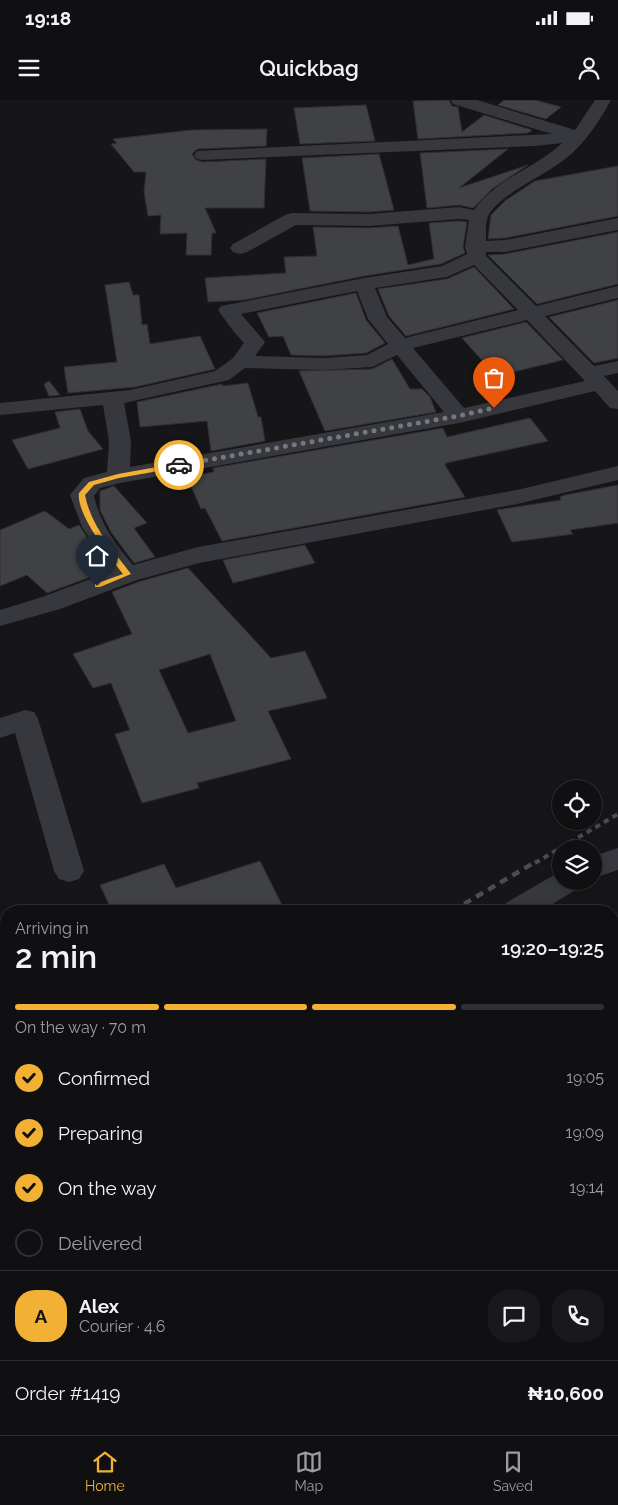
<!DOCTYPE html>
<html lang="en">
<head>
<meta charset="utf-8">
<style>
	:root { --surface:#101012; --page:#19191b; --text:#f1f3f6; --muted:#9c9d9f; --line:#303032; --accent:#f2b134 }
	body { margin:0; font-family:Raleway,sans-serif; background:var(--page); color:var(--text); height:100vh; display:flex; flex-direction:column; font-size:19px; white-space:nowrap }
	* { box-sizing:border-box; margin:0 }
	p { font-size:16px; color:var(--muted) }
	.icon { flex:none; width:28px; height:28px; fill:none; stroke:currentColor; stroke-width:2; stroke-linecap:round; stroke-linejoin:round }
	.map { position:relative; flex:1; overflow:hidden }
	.side { position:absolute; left:0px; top:805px; width:619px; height:530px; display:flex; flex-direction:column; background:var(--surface); border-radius:20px 20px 0 0; box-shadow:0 2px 8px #0003,0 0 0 1px var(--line) }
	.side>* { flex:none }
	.buttons { position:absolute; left:552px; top:680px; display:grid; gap:10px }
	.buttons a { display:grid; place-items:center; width:50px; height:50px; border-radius:50%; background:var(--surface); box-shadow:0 2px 8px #0003,0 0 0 1px var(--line); font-size:25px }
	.pin { position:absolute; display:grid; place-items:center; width:42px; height:42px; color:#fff; margin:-51px -21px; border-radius:50% 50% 50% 0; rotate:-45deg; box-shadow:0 0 5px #0007 }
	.pin .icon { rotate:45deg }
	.courier { position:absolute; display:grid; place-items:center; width:50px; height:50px; margin:-25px; border:4px solid #f2b134; border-radius:50%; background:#fff; color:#222; box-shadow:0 1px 6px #0007 }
	.headline em { font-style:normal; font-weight:600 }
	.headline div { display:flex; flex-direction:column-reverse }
	.headline { display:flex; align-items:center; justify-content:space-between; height:85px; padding:0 15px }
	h1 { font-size:32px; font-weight:600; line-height:38px }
	.bar { display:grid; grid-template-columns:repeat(4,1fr); gap:8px 5px; align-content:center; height:60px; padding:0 15px }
	.bar i { height:6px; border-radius:4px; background:var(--line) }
	.bar .on { background:var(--accent) }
	.bar p { grid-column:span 4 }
	.line { display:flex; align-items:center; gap:12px; padding:0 15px; border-top:1px solid var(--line) }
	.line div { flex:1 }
	.round { display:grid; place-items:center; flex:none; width:52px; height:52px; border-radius:20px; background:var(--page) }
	ol { padding:0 15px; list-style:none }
	li { display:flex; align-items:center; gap:15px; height:55px }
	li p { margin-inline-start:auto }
	li .icon { padding:5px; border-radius:50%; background:var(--accent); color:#111; stroke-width:4 }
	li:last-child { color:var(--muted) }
	li i { width:28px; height:28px; border:2px solid var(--line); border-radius:50% }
	.status { display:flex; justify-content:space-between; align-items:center; height:35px; padding:0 25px; background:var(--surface); direction:ltr }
	.status svg { height:14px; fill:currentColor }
	header { display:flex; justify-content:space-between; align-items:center; height:65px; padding:0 15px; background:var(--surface); font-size:22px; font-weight:600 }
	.dock { display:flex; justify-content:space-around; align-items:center; height:70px; border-top:1px solid var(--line); background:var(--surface); font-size:14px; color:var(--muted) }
	.dock a { display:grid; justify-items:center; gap:2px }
	.dock .on { color:var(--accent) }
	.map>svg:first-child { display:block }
	.building { fill:#404145; stroke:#303034; fill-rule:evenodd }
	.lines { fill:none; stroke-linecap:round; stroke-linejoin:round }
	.minor { fill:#37383d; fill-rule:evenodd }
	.rail-far1 { stroke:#4a4c52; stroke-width:4; stroke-dasharray:5.5 4.5; stroke-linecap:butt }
	.rail { stroke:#4a4c52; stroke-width:4.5; stroke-dasharray:8 6; stroke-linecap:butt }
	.route { fill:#f2b134 }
	.done { stroke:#757880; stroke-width:5; stroke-dasharray:0 9 }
</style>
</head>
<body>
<div class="status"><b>19:18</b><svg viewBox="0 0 49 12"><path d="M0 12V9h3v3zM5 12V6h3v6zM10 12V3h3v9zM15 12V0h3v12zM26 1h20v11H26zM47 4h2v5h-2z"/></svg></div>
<header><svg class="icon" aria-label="menu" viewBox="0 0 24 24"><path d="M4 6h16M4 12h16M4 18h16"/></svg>Quickbag<svg class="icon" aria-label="person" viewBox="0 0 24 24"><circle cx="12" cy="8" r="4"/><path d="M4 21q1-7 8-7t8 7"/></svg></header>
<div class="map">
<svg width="618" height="1335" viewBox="0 0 618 1335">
	<rect width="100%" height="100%" fill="#161618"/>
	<g class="building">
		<polygon points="449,0 452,6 458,7 462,32 484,15 532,30 528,33 418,39 413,1"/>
		<polygon points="504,0 535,0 561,7 546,19 498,5"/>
		<polygon points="366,5 375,41 300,44 294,8"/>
		<polygon points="267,29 266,46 197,49 192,54 196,60 203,62 266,59 264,108 205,108 216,133 212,133 211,155 186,155 187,133 160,134 161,115 148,116 144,92 146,72 134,72 111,44 117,43 113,39 191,30"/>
		<polygon points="508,49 459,88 528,65 492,89 473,108 459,105 427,108 420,53"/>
		<polygon points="379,54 394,110 369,112 310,111 302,58"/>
		<polygon points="618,66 618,116 505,138 488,139 491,115 506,100 535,81"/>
		<polygon points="459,121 467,122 463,147 465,153 441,164 364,176 244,200 208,202 205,178 286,173 284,157 317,156 313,127 369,128 398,126 408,165 434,159 429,123"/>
		<polygon points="618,132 618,184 537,204 488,155 505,154"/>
		<polygon points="474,167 514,209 406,236 389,216 378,189 447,179"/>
		<polygon points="129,182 133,195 139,195 142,225 147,224 150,244 200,236 215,269 135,287 68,293 64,267 117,262 105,185"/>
		<polygon points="356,193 366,220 385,243 366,253 323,256 291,255 283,236 269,237 257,213"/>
		<polygon points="618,200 618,258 594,263 549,217"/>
		<polygon points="526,222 563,260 496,276 462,238"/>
		<polygon points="392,259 410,289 422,289 430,297 436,312 325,331 299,271 372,269"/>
		<polygon points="49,281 60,295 49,296 44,284"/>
		<polygon points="248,283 258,317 261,317 265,341 211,351 207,321 140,327 137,302 222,284 223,286"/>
		<polygon points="80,309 88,331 103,349 28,369 12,340 60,328 55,312"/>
		<polygon points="530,318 548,341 446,363 445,365 465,397 222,441 205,408 201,409 187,377 214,372 213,368 443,328 447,337"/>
		<polygon points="618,385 618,423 570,430 573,434 512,442 497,410 561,400 560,397 565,395"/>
		<polygon points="114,386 147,423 134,428 155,457 134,463 111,432 100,410 100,391"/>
		<polygon points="45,411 69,429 79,425 109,470 47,493 27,475 0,486 0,430"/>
		<polygon points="305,445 315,463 233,483 223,460"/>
		<path d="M188 468 271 558 305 551 327 598 268 611 291 659 197 683 199 688 142 703 115 634 130 630 111 583 93 588 73 554 132 534 112 492 138 482ZM210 554 236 621 188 633 159 570Z"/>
		<polygon points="260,761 285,811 112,811 100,785 164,764 176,788"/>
	</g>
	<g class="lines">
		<g class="minor">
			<path d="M451 0H477L575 30 595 0H611C600 20 587 40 570 55 549 74 503 92 489 114 485 122 486 133 486 141L505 140 618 118V130L505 152H486V156L536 206 618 186V198L545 216 594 266 618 261V273L604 276 618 291V309L610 308 595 291 459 323 120 383 100 388 94 396C100 423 115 444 133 465L198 447 517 390 618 366V380L517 404 199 463 137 480 60 509 0 526V510L42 497 112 471 82 427 70 395 84 378 107 372 109 341 103 305 0 315V303L130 290 215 271 233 258 244 243 234 232 218 210 221 206 364 178 442 166 467 154 465 147 469 120 459 119 369 126 296 125 247 152 240 154 233 152 230 148 233 144 285 115 292 113 369 114 459 107 474 110C495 79 536 68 562 43L534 46 203 60 197 59 194 55 197 51 552 34 453 4ZM474 165 518 210 405 238 387 217 375 188 447 177ZM357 191 368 219 388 244 367 255 323 258 255 256 265 242 241 214ZM527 220 585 281 464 308 413 248ZM397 255 444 312 130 367 131 341 124 303 229 280 245 268 323 270 372 267Z"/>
			<polygon points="25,610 34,612 38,619 84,771 79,779 69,782 59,779 54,771 15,633 0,638 0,618"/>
			<polygon points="618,748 618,770 594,778 594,756"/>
			<polygon points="561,771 561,781 582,781 577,789 541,811 502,811 506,803"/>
			<polygon points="6,1116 6,1149 0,1151 0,1118"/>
		</g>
		<polyline class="rail-far1" points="535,763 618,714"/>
		<g class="rail">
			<polyline points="452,811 537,761"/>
			<polyline points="0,1079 6,1076"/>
		</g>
	</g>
	<path class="route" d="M179 363 181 364V367L119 378 94 385 85 395C91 426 113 450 131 474L100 487H95V484L123 474C110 457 76 414 79 393L89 382 118 374Z"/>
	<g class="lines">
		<polyline class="done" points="179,365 458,316 494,308"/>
	</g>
</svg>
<div class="buttons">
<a><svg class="icon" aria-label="locate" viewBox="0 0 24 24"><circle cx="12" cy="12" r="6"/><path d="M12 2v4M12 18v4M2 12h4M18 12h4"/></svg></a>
<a><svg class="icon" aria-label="layers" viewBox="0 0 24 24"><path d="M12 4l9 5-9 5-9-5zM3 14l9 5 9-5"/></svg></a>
</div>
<div class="pin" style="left:494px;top:308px;background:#ea580c"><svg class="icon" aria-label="bag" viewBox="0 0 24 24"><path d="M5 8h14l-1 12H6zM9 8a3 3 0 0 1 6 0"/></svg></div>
<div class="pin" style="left:97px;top:486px;background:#1f2937"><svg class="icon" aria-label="home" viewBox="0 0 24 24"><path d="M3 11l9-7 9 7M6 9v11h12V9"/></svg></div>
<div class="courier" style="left:179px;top:365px"><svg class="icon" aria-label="car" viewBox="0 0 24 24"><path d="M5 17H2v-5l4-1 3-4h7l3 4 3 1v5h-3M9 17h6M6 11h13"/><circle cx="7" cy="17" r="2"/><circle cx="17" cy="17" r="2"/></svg></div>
<section class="side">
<div class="headline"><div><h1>2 min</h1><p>Arriving in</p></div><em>19:20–19:25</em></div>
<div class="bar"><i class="on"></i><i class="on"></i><i class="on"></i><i></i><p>On the way · 70 m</p></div>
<ol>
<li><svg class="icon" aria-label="check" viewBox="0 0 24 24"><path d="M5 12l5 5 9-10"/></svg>Confirmed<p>19:05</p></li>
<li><svg class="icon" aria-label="check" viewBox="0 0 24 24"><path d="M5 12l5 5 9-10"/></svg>Preparing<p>19:09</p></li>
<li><svg class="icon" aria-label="check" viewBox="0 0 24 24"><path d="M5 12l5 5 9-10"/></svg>On the way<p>19:14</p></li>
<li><i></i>Delivered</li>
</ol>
<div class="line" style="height:90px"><b class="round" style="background:var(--accent);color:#111">A</b><div><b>Alex</b><p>Courier · 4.6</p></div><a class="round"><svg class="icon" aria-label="chat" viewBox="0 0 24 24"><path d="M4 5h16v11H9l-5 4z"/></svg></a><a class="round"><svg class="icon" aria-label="phone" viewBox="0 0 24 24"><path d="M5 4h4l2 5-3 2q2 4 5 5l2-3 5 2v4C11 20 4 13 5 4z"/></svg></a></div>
<div class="line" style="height:65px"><div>Order #1419</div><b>₦10,600</b></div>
</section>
</div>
<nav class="dock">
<a class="on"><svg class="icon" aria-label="home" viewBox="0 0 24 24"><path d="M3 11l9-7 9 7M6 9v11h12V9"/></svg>Home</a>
<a><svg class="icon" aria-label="map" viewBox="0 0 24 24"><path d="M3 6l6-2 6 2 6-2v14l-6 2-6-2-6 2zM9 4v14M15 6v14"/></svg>Map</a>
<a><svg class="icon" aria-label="saved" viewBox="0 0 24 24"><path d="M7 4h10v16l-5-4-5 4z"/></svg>Saved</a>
</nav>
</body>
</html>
